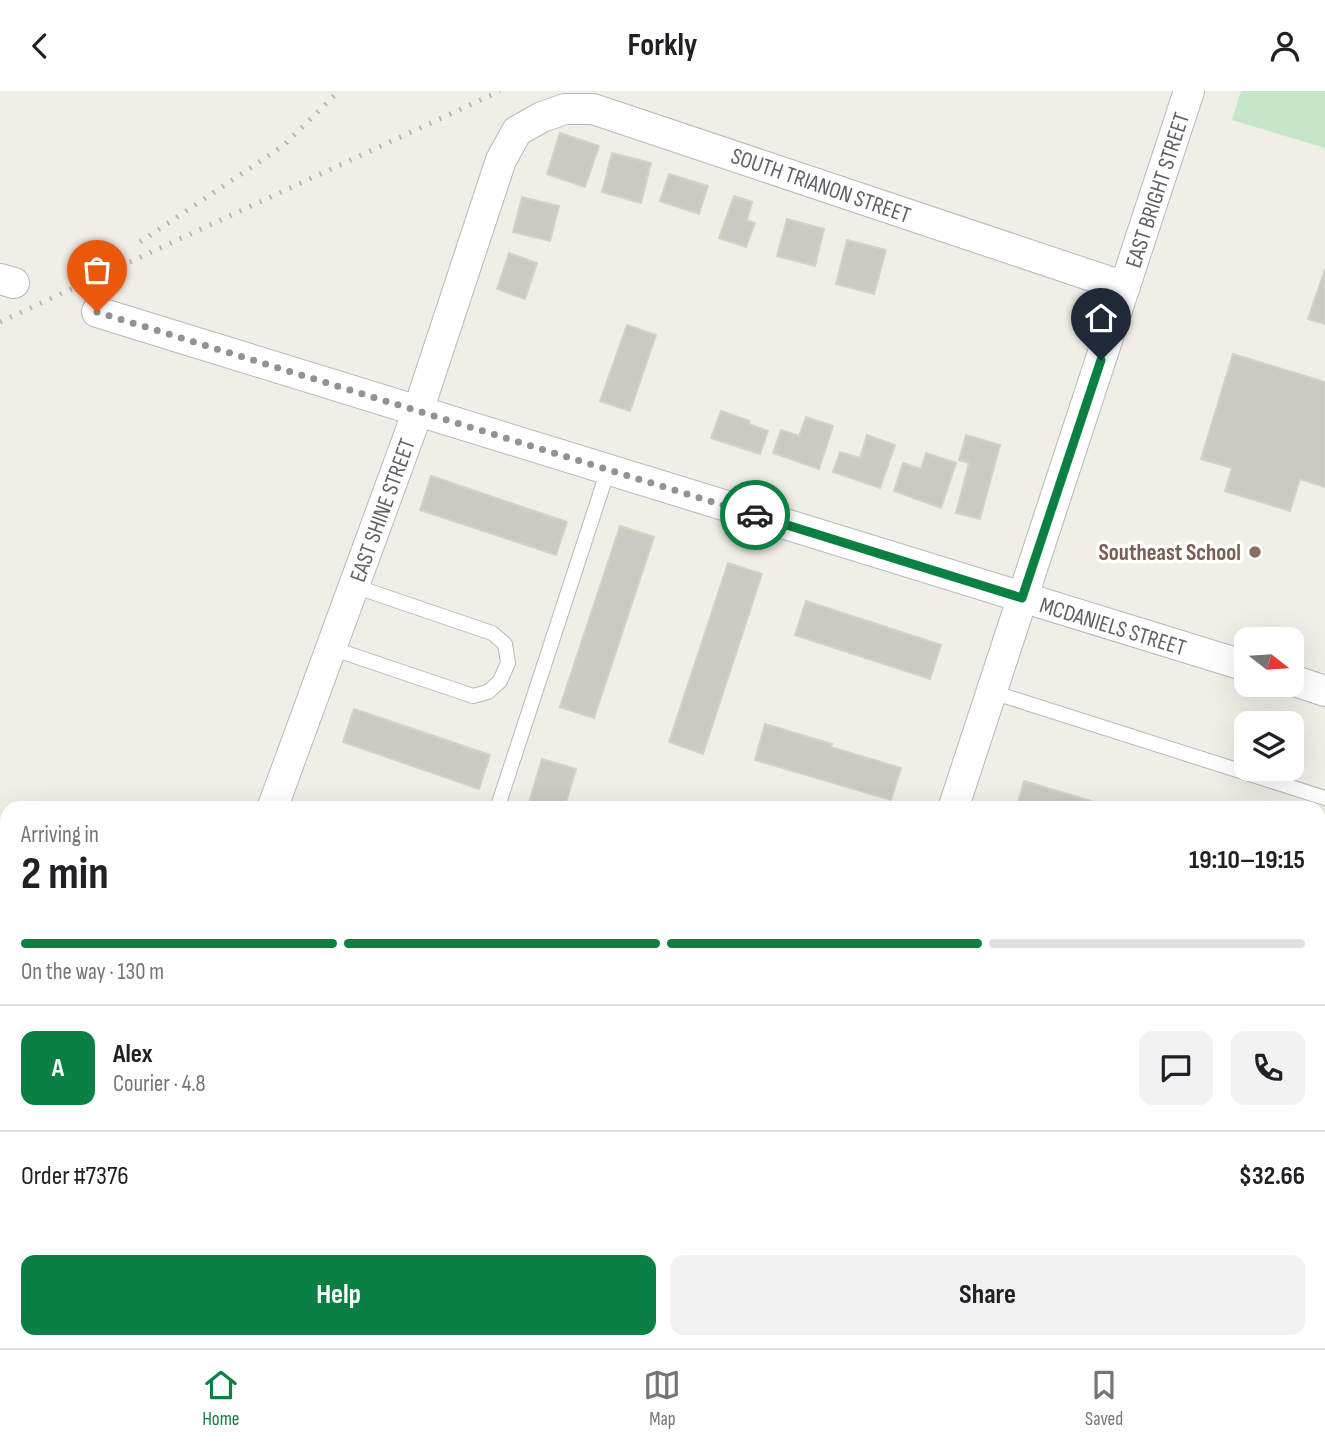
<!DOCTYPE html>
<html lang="en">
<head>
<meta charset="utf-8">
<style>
	:root { --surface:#fff; --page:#f2f2f2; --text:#202124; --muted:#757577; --line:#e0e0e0; --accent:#0b8043 }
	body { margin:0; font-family:"Sofia Sans Condensed",sans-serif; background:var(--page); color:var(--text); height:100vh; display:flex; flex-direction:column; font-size:26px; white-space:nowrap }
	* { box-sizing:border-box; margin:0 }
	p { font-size:23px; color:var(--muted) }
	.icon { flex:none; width:38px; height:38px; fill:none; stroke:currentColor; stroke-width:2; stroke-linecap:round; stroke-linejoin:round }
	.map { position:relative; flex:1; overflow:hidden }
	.details { position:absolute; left:0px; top:710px; width:1326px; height:548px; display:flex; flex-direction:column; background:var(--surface); border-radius:21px 21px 0 0; box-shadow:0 7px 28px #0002 }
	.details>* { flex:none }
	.needle { width:46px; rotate:107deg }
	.tools { position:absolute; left:1234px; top:536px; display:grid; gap:14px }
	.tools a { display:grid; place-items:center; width:70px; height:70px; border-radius:14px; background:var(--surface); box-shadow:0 7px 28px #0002; font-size:35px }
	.pin { position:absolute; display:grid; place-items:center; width:60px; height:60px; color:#fff; margin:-72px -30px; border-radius:50% 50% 50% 0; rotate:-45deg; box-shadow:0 0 7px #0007 }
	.pin .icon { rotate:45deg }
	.courier { position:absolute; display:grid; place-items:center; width:70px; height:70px; margin:-35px; border:5px solid #0b8043; border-radius:50%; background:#fff; color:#222; box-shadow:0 2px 9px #0007 }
	.overview em { font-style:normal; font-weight:700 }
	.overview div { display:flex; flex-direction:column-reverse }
	.overview { display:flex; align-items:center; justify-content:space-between; height:119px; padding:0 21px }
	h1 { font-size:46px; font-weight:700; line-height:52px }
	.bar { display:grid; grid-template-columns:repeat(4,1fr); gap:10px 7px; align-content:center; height:84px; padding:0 21px }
	.bar i { height:9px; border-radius:5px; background:var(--line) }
	.bar .selected { background:var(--accent) }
	.bar p { grid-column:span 4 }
	.line { display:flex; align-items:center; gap:18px; padding:0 21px; border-top:2px solid var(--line) }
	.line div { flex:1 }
	.round { display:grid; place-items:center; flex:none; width:74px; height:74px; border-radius:14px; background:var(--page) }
	.cta { display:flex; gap:14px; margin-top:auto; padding:14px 21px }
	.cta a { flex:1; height:80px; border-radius:14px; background:var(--accent); color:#fff; font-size:28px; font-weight:700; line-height:80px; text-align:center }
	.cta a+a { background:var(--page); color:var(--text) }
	header { display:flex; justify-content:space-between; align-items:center; height:91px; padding:0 21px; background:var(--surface); font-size:32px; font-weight:700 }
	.tabs { display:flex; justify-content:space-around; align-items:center; height:98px; border-top:2px solid var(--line); background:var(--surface); font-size:19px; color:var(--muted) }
	.tabs a { display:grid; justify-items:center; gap:4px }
	.tabs .selected { color:var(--accent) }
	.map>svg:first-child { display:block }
	.green { fill:#c5e6c9 }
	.building { fill:#cbc9c4; stroke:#d4d2c5; stroke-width:2 }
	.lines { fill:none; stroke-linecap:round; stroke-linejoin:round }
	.service-casing { stroke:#b7b8bd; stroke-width:16 }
	.minor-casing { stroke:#b7b8bd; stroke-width:32 }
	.service { stroke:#fff; stroke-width:14 }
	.minor { stroke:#fff; stroke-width:30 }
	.rail { stroke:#b7b8b8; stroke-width:5; stroke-dasharray:2 9; stroke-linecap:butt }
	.done { stroke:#919393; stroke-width:7; stroke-dasharray:0 12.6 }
	.route { stroke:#0b8043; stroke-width:9 }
	.education-dot { fill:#8d6e63; stroke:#fff; stroke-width:2.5 }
	.labels { text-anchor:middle; stroke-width:7; stroke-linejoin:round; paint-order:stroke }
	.street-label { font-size:23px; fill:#5e6166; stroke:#fff }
	.education-label { font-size:23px; font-weight:bold; fill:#785e54; stroke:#fff; text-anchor:end }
</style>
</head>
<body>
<header><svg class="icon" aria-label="back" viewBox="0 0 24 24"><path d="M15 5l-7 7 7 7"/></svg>Forkly<svg class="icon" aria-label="person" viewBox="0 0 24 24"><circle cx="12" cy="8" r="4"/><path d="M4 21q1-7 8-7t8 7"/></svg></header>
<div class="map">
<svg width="1325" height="1257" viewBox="0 0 1325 1257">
	<rect width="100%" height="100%" fill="#f0efe7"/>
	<polygon class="green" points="1241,0 1325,0 1325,57 1232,29"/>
	<g class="building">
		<polygon points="560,42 599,55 585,96 547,83"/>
		<polygon points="612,62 651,72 641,112 602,101"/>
		<polygon points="669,83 708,95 699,123 660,110"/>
		<polygon points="734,105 752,111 747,129 755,132 746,156 719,147"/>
		<polygon points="522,106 559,115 550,150 513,141"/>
		<polygon points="787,128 824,138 815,175 777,165"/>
		<polygon points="847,149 886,159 874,203 836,193"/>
		<polygon points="509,162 537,172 525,208 497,198"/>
		<polygon points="1325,178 1325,233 1308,228"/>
		<polygon points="627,234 656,244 630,320 600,310"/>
		<polygon points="1233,263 1325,291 1325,396 1300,388 1290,420 1225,400 1232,377 1201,368"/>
		<polygon points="721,320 750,330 749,333 768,340 760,363 711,347"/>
		<polygon points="806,326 833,335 819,378 773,362 781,339 799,345"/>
		<polygon points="867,344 895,354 880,397 833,381 840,361 860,367"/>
		<polygon points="966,344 1000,354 980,428 956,422 969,372 959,369"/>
		<polygon points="926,362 956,372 941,417 894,400 903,372 921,378"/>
		<polygon points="431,385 567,431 556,464 420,419"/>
		<polygon points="620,435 654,446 594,627 560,616"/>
		<polygon points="728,472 762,483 703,663 669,651"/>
		<polygon points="806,510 941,554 930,588 795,544"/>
		<polygon points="354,618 490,664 479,698 343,651"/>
		<polygon points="765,633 832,653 831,656 901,677 891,709 755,669"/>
		<polygon points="542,668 576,678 564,718 527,718"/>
		<polygon points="1024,690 1118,718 1016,718"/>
		<polygon points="1320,781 1325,783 1325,826 1320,824"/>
		<polygon points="1320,871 1325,873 1325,968 1320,985"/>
		<polygon points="149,1251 169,1251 187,1257 147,1257"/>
		<polygon points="353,1251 390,1251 388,1257 351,1257"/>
		<polygon points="473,1251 511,1251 509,1257 472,1257"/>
		<polygon points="830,1251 856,1251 854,1257 828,1257"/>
	</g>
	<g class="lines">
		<g class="service-casing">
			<g id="service">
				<polyline points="331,557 473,605 488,601 500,590 508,572 505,553 492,542 354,495"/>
				<polyline points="992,601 1325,707"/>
				<polyline points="497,718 608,379"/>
				<polyline points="320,1257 322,1251"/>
			</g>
		</g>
		<g class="minor-casing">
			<g id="minor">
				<polyline points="0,188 14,192"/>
				<polyline points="97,221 1246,575"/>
				<polyline points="1292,589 1325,600"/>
				<polyline points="272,718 418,320 501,69 517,40 542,26 565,18 593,18 1125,196"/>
				<polyline points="953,718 1189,0"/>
				<polyline points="0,776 7,778"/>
				<polyline points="1320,1110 1325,1092"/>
				<polyline points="69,1257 71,1251"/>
				<polyline points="775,1257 777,1251"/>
				<polyline points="1273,1257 1275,1251"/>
			</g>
		</g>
		<use href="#service" class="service"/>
		<use href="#minor" class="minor"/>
		<g class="rail">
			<polyline points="140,151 283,55 339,0"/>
			<polyline points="0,231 500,0"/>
		</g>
	</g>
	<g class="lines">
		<polyline class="done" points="97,221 755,424"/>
		<polyline class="route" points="755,424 1022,507 1101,269"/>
	</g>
	<circle class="education-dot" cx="1255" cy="461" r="7"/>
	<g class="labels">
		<g class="street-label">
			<text transform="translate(821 94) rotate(19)" y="8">SOUTH TRIANON STREET</text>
			<text transform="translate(1157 99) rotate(-72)" y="8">EAST BRIGHT STREET</text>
			<text transform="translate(382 419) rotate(-70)" y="8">EAST SHINE STREET</text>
			<text transform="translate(1113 535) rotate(17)" y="8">MCDANIELS STREET</text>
		</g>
		<g class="education-label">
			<text x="1241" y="469">Southeast School</text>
		</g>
	</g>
</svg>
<div class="tools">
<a><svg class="needle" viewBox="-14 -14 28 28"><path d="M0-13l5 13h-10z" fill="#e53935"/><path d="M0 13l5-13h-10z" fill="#757577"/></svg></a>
<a><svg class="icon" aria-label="layers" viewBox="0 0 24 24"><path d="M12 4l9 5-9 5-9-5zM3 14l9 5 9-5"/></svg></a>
</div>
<div class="pin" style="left:97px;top:221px;background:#ea580c"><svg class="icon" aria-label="bag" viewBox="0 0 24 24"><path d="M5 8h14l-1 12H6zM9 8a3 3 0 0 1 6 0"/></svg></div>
<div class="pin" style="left:1101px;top:269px;background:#1f2937"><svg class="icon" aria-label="home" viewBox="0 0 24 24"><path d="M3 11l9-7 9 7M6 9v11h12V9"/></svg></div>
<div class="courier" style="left:755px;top:424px"><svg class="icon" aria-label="car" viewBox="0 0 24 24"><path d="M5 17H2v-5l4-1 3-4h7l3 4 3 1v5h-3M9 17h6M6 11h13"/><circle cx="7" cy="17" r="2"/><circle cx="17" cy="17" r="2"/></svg></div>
<section class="details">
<div class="overview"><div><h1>2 min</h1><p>Arriving in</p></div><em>19:10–19:15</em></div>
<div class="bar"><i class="selected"></i><i class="selected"></i><i class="selected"></i><i></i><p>On the way · 130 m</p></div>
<div class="line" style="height:126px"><b class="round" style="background:var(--accent);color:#fff">A</b><div><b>Alex</b><p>Courier · 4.8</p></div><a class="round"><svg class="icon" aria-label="chat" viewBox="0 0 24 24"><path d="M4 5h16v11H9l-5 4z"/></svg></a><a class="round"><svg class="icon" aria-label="phone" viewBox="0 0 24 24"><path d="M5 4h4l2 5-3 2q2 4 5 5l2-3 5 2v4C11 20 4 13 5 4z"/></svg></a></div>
<div class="line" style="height:91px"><div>Order #7376</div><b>$32.66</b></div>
<div class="cta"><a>Help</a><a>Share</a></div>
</section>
</div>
<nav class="tabs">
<a class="selected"><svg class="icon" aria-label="home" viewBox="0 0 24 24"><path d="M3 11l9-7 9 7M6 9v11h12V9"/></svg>Home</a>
<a><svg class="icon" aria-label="map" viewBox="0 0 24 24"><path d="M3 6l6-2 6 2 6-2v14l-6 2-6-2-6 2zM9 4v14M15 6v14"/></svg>Map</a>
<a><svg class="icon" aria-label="saved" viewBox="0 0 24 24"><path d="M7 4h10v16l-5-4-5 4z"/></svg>Saved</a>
</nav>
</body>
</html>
